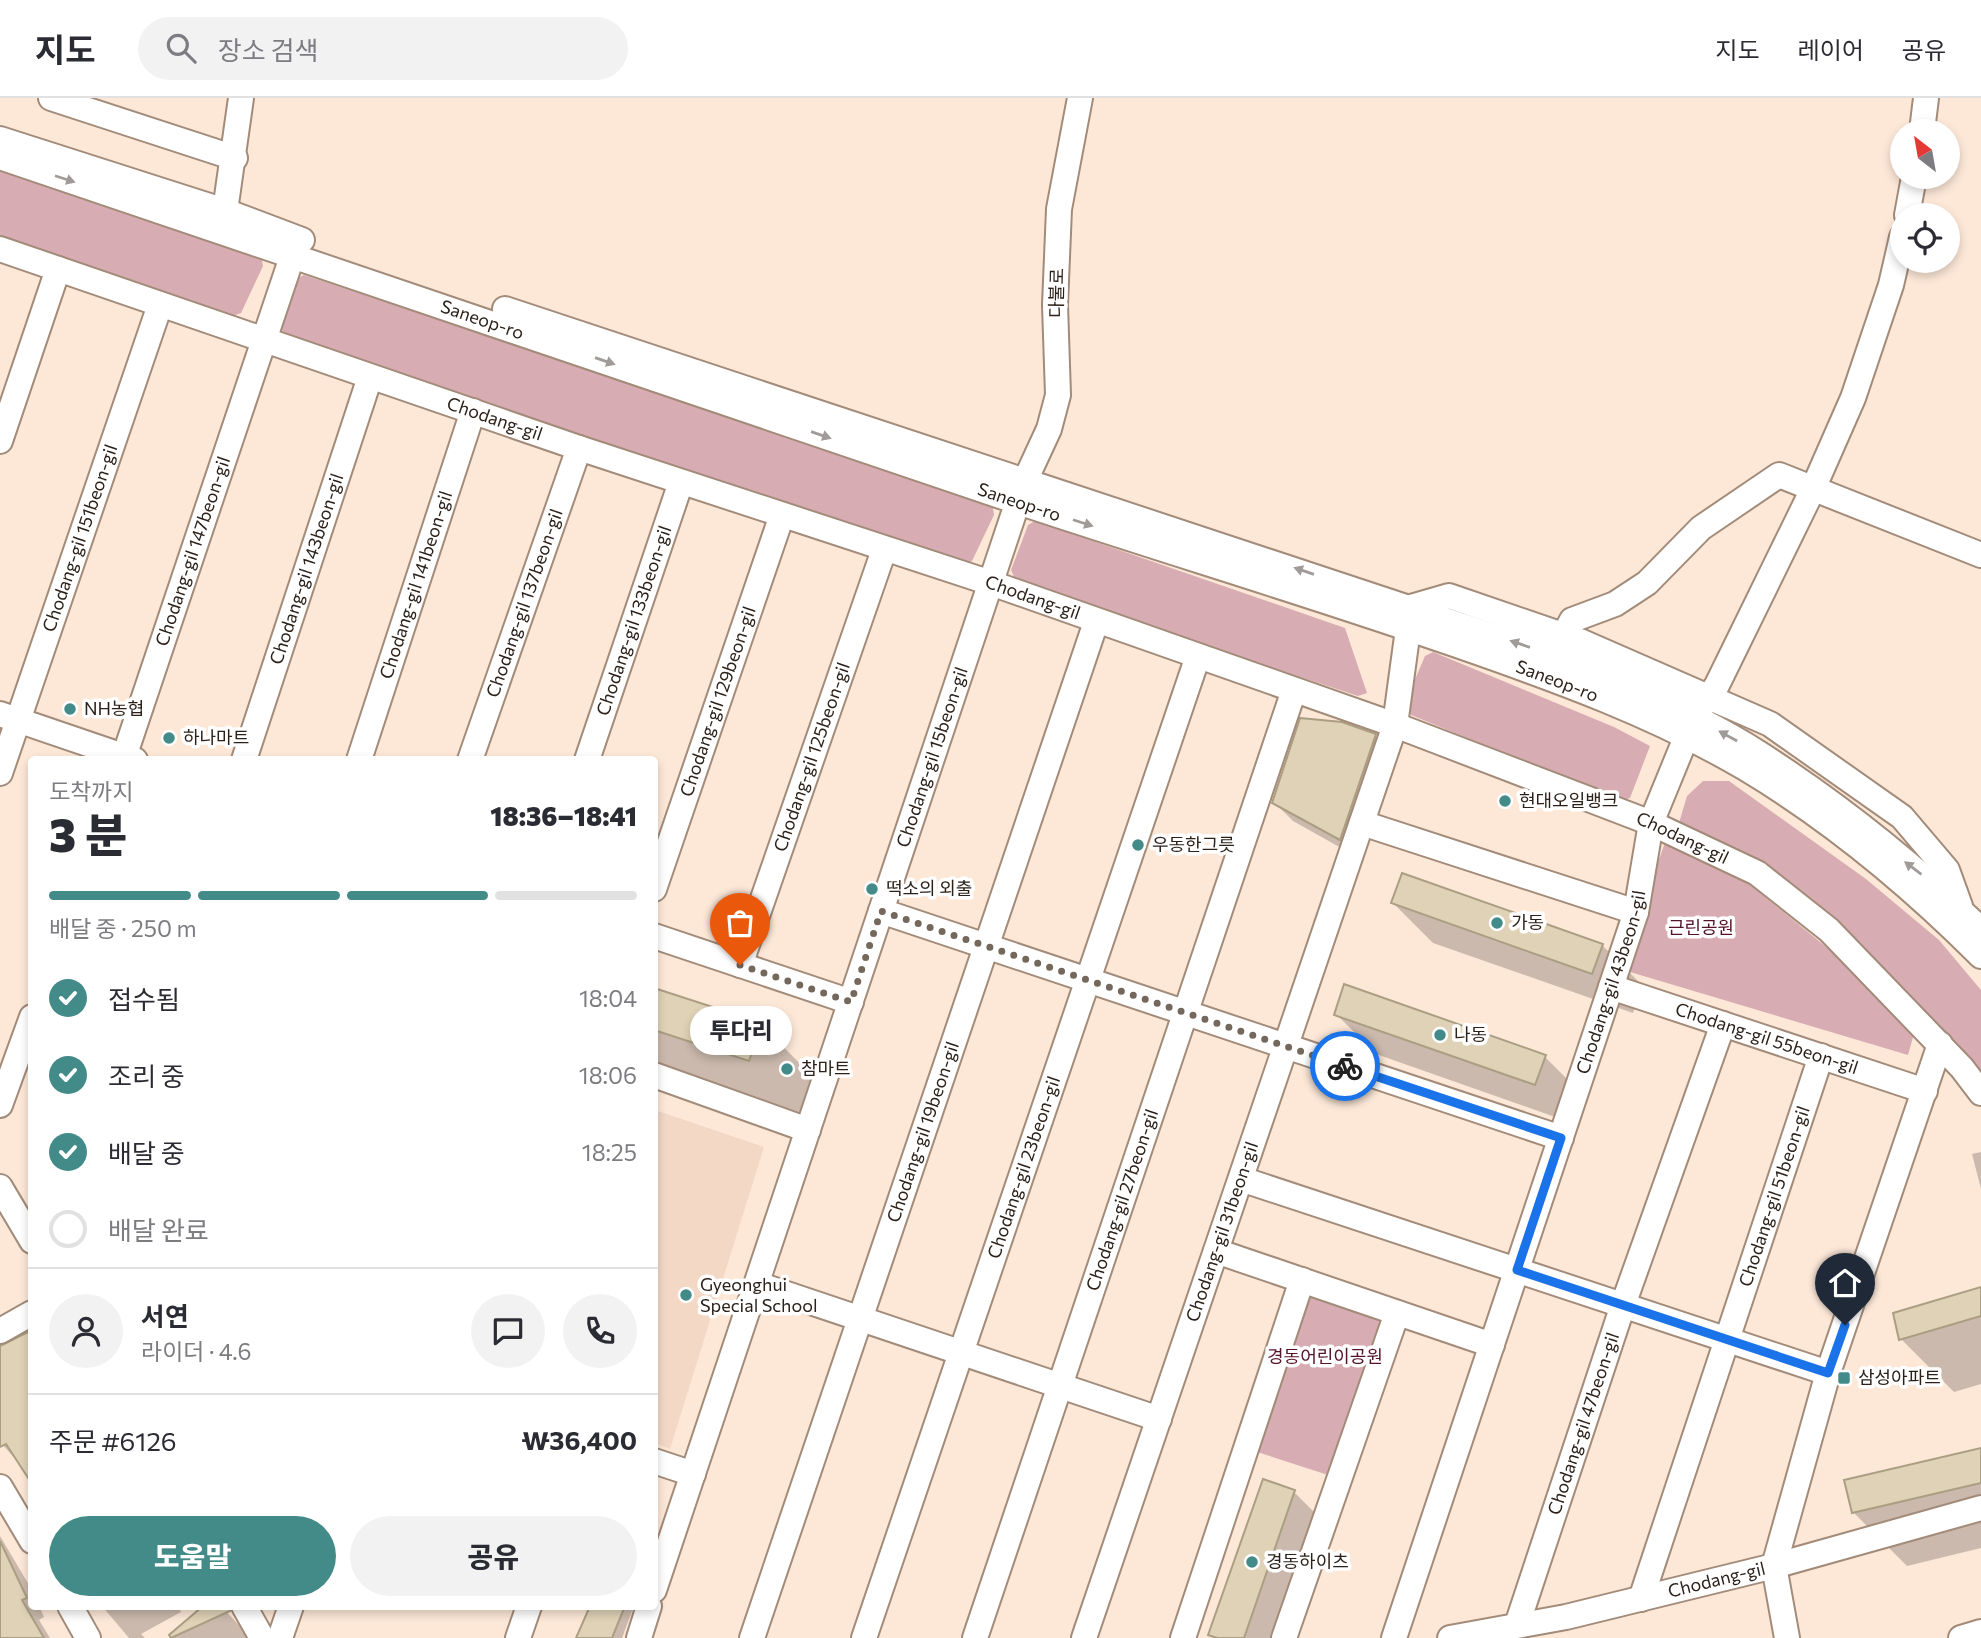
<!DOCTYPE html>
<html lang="ko">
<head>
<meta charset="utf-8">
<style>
	:root { --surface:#fff; --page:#f2f2f3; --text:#2b2b33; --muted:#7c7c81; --line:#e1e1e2; --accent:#438b88 }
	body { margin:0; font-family:Commissioner,"Noto Sans KR",sans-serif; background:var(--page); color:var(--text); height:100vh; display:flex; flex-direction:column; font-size:26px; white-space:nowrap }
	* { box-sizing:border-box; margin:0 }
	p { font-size:23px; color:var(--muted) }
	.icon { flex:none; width:38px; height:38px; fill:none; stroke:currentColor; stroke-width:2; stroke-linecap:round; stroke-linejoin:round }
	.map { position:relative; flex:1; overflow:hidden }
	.drawer { position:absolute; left:28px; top:658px; width:630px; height:854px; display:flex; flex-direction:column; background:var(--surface); border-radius:7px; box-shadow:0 4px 10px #0003 }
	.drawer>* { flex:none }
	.needle { width:46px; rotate:329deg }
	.fabs { position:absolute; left:1890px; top:21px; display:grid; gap:14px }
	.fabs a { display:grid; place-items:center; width:70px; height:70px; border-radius:50%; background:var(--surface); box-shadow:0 4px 10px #0003; font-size:35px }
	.pin { position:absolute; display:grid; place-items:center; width:60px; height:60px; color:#fff; margin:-72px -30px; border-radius:50% 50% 50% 0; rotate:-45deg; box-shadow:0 0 7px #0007 }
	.pin .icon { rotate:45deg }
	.courier { position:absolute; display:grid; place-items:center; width:70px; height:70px; margin:-35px; border:5px solid #1a73e8; border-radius:50%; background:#fff; color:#222; box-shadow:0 2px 9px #0007 }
	.bubble { position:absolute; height:49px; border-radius:24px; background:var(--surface); box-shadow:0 4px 10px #0003; font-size:23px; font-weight:800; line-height:49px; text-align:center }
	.head em { font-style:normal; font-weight:800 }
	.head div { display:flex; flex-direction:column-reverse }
	.head { display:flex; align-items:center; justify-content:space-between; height:119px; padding:0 21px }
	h1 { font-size:46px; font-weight:800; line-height:52px }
	.bar { display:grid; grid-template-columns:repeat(4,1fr); gap:10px 7px; align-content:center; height:84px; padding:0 21px }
	.bar i { height:9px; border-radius:5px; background:var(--line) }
	.bar .active { background:var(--accent) }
	.bar p { grid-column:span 4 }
	.line { display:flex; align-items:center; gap:18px; padding:0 21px; border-top:2px solid var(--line) }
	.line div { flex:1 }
	.round { display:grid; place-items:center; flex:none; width:74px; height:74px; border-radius:37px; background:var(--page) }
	ol { padding:0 21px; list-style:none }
	li { display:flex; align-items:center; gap:21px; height:77px }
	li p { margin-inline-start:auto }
	li .icon { padding:7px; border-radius:50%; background:var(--accent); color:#fff; stroke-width:4 }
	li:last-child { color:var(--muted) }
	li i { width:38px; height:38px; border:4px solid var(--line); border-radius:50% }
	.cta { display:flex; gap:14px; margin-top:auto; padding:14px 21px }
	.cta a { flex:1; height:80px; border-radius:42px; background:var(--accent); color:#fff; font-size:28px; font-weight:800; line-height:80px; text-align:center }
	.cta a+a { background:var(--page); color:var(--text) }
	header { display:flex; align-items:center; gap:42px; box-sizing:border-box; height:98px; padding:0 35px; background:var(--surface); border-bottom:2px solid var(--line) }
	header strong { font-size:33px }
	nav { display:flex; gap:38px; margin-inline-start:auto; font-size:24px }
	.search { width:490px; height:63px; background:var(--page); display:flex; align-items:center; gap:18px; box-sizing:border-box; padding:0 24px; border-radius:38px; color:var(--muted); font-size:26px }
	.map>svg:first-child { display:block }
	.built { fill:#f2d8c5 }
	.green { fill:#d8acb3 }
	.shadow { fill:#0003 }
	.building { fill:#dfd2b7; stroke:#aa9e83; stroke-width:2 }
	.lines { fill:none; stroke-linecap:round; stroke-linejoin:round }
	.minor-casing { stroke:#a38b79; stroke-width:28 }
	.minor { stroke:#fff; stroke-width:24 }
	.oneway { fill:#a09b98 }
	.done { stroke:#74675c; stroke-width:7; stroke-dasharray:0 12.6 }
	.route { stroke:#1a73e8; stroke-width:9 }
	.poi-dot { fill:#438b88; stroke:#fff; stroke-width:2.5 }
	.labels { text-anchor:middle; stroke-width:7; stroke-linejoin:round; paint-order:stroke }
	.street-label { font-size:18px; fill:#2b211a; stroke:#fff }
	.poi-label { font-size:18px; fill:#2b211a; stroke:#fff; text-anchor:start }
	.park-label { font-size:18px; fill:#551327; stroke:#fff }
</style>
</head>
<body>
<header>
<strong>지도</strong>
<div class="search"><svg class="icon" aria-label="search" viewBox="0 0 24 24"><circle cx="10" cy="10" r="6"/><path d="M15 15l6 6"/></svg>장소 검색</div>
<nav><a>지도</a><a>레이어</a><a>공유</a></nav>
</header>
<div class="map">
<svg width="1981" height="1540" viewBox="0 0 1981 1540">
	<rect width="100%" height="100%" fill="#fde8d8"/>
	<polygon class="built" points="655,1012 764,1049 670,1351 654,1345"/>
	<g class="green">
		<polygon points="0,72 261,157 263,168 241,215 232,218 0,142"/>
		<polygon points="304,177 992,405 994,417 972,463 963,467 285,240 280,226 296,181"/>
		<polygon points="1035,423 1345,530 1367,595 1358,598 1017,486 1011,472 1028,427"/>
		<polygon points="1433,554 1614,629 1650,648 1630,700 1621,703 1411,617 1406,602 1425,558"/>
		<polygon points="1703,683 1729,683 1866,781 1939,842 1981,892 1981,982 1953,942 1880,867 1780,784 1679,725 1687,698"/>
		<polygon points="1668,736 1748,785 1825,848 1915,932 1908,957 1620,871"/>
		<polygon points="1303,1193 1383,1221 1328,1377 1248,1351"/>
	</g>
	<g class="shadow">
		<polygon points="1375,638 1394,656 1359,760 1293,723 1274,704"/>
		<polygon points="1393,805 1602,847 1642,887 1633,915 1433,845"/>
		<polygon points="654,892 761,926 814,980 803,1015 654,967"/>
		<polygon points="1336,916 1545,959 1585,999 1575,1026 1376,956"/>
		<polygon points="1981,1054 1981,1091 1972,1056"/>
		<polygon points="1981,1191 1981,1286 1954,1294 1901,1241"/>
		<polygon points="0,1259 21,1367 0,1344"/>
		<polygon points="1981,1352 1981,1450 1907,1468 1853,1414"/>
		<polygon points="1294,1394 1334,1434 1297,1540 1214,1540 1210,1536"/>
		<polygon points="0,1438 29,1487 32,1508 39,1508 44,1519 39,1522 50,1540 0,1540"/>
		<polygon points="102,1508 178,1508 181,1514 141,1536 145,1540 129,1540"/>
		<polygon points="221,1508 251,1540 173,1540 171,1537"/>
		<polygon points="590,1508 634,1508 622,1540 578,1540"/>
	</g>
	<g class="building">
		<polygon points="1300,620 1342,624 1376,636 1340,742 1272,705"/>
		<polygon points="1402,775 1603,846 1592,876 1391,805"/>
		<polygon points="1344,886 1546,957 1535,987 1334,917"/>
		<polygon points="654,890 762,925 749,963 654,932"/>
		<polygon points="1981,1189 1981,1218 1899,1242 1893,1215"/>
		<polygon points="32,1232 32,1386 6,1346 0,1349 0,1248"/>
		<polygon points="1981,1350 1981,1385 1852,1415 1844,1382"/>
		<polygon points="1263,1381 1295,1392 1244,1540 1217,1540 1208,1537"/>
		<polygon points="0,1443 27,1500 22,1502 44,1540 0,1540"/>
		<polygon points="203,1508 229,1508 230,1513 171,1540 169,1537"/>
		<polygon points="590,1508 625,1508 612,1540 576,1540"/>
	</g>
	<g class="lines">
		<g class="minor-casing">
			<g id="minor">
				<polyline points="51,0 235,60"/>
				<polyline points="1922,33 1926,0"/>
				<polyline points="0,41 225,113 302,142"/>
				<path id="s1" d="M0 59C339 171 676 290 1015 403 1162 452 1310 496 1457 547 1555 581 1655 617 1745 670 1832 722 1910 787 1981 858"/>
				<polyline points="225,113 241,0"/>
				<polyline points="1907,117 1914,79"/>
				<path id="s2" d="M0 151 579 350 991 485 1395 627 1651 725 1757 775 1829 832 1962 970 1981 995"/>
				<path d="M505 211 1584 568C1643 596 1705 620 1760 656 1839 707 1914 767 1981 832"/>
				<polyline points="0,343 58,171"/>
				<polyline points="1564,537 1572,522 1615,506 1647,485 1701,430 1779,377 1981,457"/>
				<polyline points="0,616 135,662"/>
				<path id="s3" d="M123 662 298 141"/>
				<path id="s4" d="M244 662 370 279"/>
				<path id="s5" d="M359 662 473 313"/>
				<path id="s6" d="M470 662 579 350"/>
				<path id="s7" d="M587 662 681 384"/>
				<path id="s8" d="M0 675 160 207"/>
				<polyline points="1362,725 1636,814"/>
				<path id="s9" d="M654 791 782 417"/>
				<polyline points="881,813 1561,1040"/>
				<polyline points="654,838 851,904"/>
				<path id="s10" d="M740 867 884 452"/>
				<path id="s11" d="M1611 889 1925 993"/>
				<polyline points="654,977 808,1032"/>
				<polyline points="0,1007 32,919"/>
				<polyline points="1241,1081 1828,1275"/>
				<polyline points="0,1089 32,1143"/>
				<polyline points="1216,1153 1492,1247"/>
				<polyline points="757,1186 1159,1321"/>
				<polyline points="0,1233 32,1215"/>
				<polyline points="654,1363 693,1376"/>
				<polyline points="0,1389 32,1443"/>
				<path id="s12" d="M654 1492 1024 385 1049 331 1058 297 1055 207 1059 111 1080 0"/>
				<path id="s13" d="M1641 1501 1821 958"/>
				<polyline points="70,1508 88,1540"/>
				<polyline points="244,1508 262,1540"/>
				<path id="s14" d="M1517 1527 1623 1207 1723 926"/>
				<polyline points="280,1540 291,1508"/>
				<polyline points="518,1540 529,1508"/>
				<polyline points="639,1540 649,1508"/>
				<path id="s15" d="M752 1540 1096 524"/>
				<path id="s16" d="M864 1540 1198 558"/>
				<path id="s17" d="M975 1540 1294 592"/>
				<path id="s18" d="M1084 1540 1395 627 1411 509 1449 498 1580 543 1770 626 1902 719 1947 772 1960 808"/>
				<polyline points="1183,1540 1302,1182"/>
				<polyline points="1284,1540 1397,1215"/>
				<path id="s19" d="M1394 1540 1636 814 1651 725 1694 620 1717 587 1813 391 1853 300 1891 187 1902 139"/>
				<path id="s20" d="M1450 1540 1566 1519 1774 1468 1981 1410"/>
				<polyline points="1787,1540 1774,1468 1828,1275 1940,946"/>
				<polyline points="1961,1540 1981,1534"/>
			</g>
		</g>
		<use href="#minor" class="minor"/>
	</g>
	<defs><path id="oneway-solid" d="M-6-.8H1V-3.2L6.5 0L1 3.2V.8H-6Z" transform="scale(1.75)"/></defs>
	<g class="oneway">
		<use href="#oneway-solid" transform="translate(65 81) rotate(18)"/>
		<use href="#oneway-solid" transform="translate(605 263) rotate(19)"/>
		<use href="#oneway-solid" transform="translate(821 337) rotate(19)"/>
		<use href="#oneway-solid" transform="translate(1083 425) rotate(18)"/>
		<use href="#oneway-solid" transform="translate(1304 473) rotate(-161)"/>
		<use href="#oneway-solid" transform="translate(1520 546) rotate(-161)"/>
		<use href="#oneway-solid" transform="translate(1728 638) rotate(-151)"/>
		<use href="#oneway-solid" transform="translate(1913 770) rotate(-143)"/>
	</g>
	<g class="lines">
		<polyline class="done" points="740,867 851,904 881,813 1345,968"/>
		<polyline class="route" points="1345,968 1561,1040 1517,1172 1828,1275 1845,1227"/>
	</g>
	<g class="poi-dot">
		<circle cx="70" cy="611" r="7"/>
		<circle cx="169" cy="640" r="7"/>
		<circle cx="1505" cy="703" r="7"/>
		<circle cx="1138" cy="747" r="7"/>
		<circle cx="872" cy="791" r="7"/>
		<circle cx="1497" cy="825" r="7"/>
		<circle cx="1440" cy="937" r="7"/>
		<circle cx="787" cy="971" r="7"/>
		<circle cx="686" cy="1197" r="7"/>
		<rect x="1837" y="1273" width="14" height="14" rx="3.5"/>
		<circle cx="1252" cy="1464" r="7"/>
	</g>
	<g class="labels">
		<g class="street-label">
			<text transform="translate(1057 195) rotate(-89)" y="6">다불로</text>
			<text dy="6" stroke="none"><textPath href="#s1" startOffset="509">Saneop-ro</textPath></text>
			<text dy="6" stroke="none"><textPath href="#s2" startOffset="523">Chodang-gil</textPath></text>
			<text dy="6" stroke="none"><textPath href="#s1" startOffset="1076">Saneop-ro</textPath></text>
			<text dy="6" stroke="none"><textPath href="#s8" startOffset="248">Chodang-gil 151beon-gil</textPath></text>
			<text dy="6" stroke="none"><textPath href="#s3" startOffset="220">Chodang-gil 147beon-gil</textPath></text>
			<text dy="6" stroke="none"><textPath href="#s4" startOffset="201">Chodang-gil 143beon-gil</textPath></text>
			<text dy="6" stroke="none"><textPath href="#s5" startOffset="184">Chodang-gil 141beon-gil</textPath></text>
			<text dy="6" stroke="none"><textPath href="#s2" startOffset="1090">Chodang-gil</textPath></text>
			<text dy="6" stroke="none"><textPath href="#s6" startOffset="166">Chodang-gil 137beon-gil</textPath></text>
			<text dy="6" stroke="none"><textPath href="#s7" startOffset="147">Chodang-gil 133beon-gil</textPath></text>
			<text dy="6" stroke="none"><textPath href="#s1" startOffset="1643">Saneop-ro</textPath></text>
			<text dy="6" stroke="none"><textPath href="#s9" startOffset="198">Chodang-gil 129beon-gil</textPath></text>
			<text dy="6" stroke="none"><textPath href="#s10" startOffset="220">Chodang-gil 125beon-gil</textPath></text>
			<text dy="6" stroke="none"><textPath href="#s12" startOffset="878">Chodang-gil 15beon-gil</textPath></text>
			<text dy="6" stroke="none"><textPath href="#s2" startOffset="1783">Chodang-gil</textPath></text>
			<text dy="6" stroke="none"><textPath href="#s19" startOffset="691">Chodang-gil 43beon-gil</textPath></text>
			<text dy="6" stroke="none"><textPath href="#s11" startOffset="164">Chodang-gil 55beon-gil</textPath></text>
			<text dy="6" stroke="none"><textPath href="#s15" startOffset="534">Chodang-gil 19beon-gil</textPath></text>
			<text dy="6" stroke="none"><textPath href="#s16" startOffset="497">Chodang-gil 23beon-gil</textPath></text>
			<text dy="6" stroke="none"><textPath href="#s13" startOffset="424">Chodang-gil 51beon-gil</textPath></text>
			<text dy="6" stroke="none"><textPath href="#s17" startOffset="462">Chodang-gil 27beon-gil</textPath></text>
			<text dy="6" stroke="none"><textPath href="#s18" startOffset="429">Chodang-gil 31beon-gil</textPath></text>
			<text dy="6" stroke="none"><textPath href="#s14" startOffset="212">Chodang-gil 47beon-gil</textPath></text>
			<text dy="6" stroke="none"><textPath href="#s20" startOffset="273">Chodang-gil</textPath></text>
		</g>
		<g class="poi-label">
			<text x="84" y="617">NH농협</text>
			<text x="183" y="646">하나마트</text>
			<text x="1519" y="709">현대오일뱅크</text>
			<text x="1152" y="753">우동한그릇</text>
			<text x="886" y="797">떡소의 외출</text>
			<text x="1511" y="831">가동</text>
			<text x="1454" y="943">나동</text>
			<text x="801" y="977">참마트</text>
			<text x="700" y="1193">Gyeonghui<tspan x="700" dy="21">Special School</tspan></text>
			<text x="1858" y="1286">삼성아파트</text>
			<text x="1266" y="1470">경동하이츠</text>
		</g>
		<g class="park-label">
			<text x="1701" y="836">근린공원</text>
			<text x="1325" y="1265">경동어린이공원</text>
		</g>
	</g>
</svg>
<div class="fabs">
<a><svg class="needle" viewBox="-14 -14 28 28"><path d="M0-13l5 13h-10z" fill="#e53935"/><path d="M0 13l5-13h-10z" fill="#7c7c81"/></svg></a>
<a><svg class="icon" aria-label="locate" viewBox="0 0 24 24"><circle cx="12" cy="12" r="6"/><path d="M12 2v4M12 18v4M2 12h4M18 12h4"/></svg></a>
</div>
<div class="pin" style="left:740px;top:867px;background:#ea580c"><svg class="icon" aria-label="bag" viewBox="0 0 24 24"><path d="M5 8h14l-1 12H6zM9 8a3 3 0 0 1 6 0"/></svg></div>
<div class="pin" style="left:1845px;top:1227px;background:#1f2937"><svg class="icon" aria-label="home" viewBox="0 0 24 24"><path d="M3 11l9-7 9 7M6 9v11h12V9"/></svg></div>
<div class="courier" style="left:1345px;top:968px"><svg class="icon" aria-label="bike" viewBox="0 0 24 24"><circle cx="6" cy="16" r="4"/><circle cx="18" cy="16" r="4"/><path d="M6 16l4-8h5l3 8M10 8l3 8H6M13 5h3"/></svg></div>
<div class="bubble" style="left:690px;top:908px;width:102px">투다리</div>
<section class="drawer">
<div class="head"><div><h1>3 분</h1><p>도착까지</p></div><em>18:36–18:41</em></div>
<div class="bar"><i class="active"></i><i class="active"></i><i class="active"></i><i></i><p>배달 중 · 250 m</p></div>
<ol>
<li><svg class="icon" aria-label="check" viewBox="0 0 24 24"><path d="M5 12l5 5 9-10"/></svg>접수됨<p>18:04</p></li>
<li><svg class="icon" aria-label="check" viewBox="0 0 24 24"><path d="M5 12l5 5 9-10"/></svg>조리 중<p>18:06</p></li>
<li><svg class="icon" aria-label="check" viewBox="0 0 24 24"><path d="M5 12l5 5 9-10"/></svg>배달 중<p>18:25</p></li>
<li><i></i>배달 완료</li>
</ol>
<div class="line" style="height:126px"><a class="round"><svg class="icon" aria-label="person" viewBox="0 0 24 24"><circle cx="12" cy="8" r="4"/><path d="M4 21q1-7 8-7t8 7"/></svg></a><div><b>서연</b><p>라이더 · 4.6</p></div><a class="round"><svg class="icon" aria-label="chat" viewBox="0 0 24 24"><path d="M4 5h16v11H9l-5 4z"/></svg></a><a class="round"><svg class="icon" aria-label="phone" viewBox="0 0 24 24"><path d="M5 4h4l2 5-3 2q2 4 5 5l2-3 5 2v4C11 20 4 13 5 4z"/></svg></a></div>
<div class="line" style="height:91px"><div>주문 #6126</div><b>₩36,400</b></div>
<div class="cta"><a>도움말</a><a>공유</a></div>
</section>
</div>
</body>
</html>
